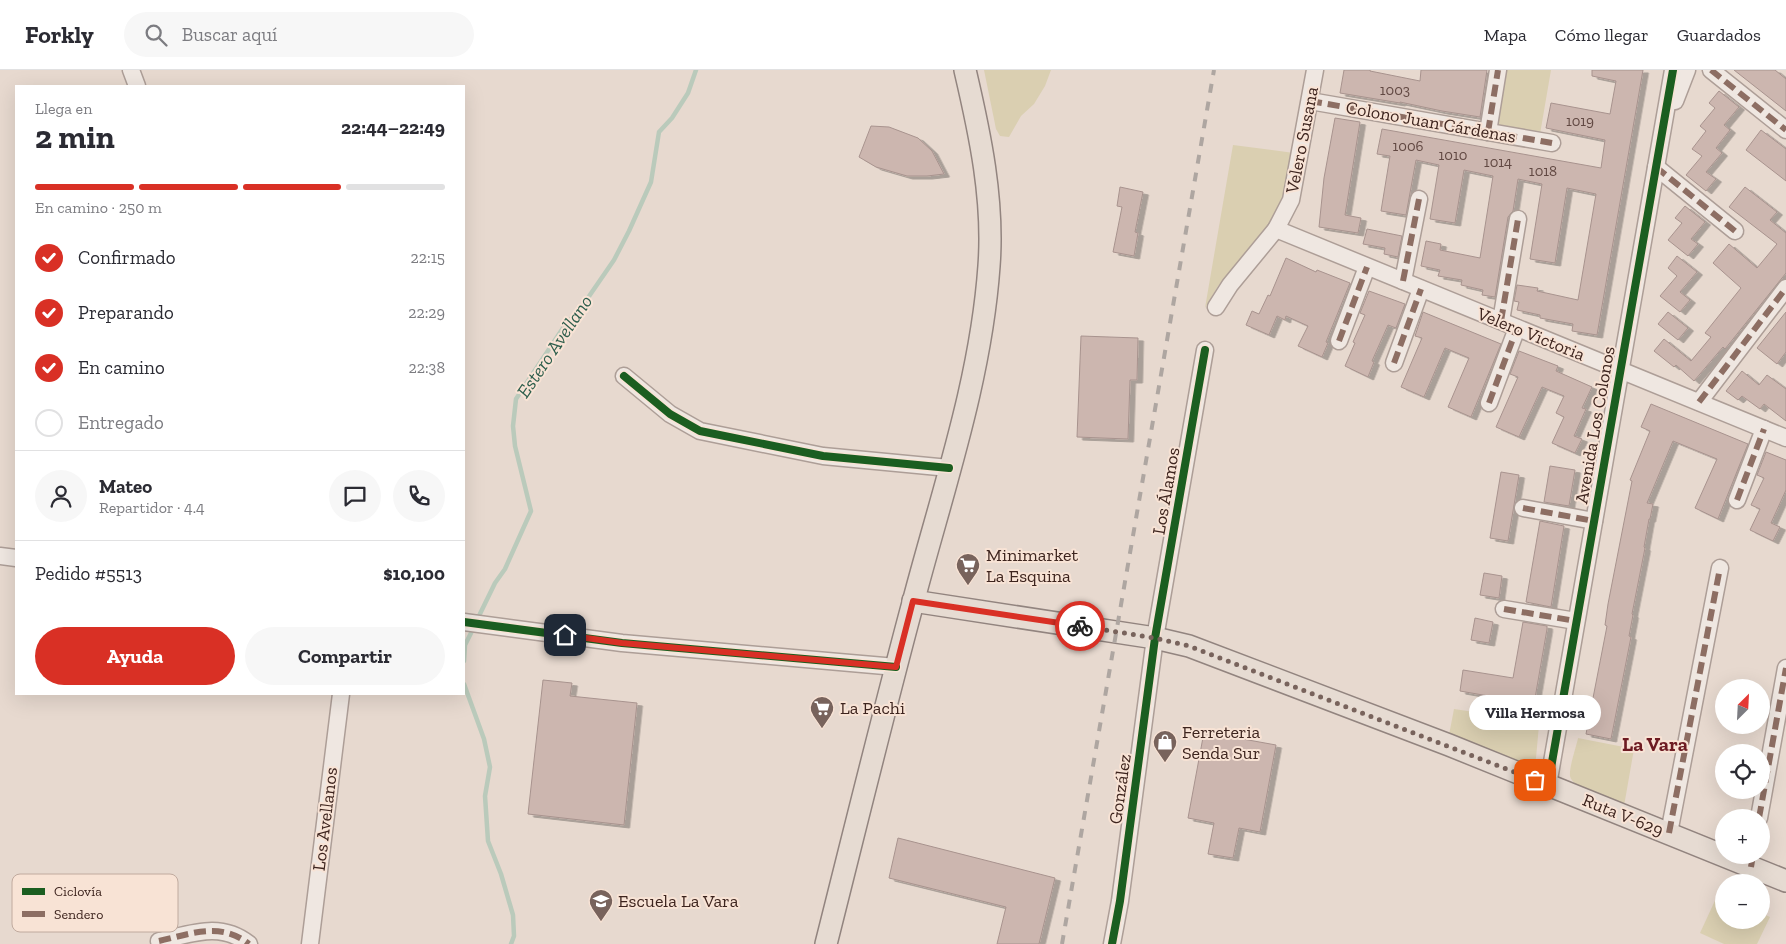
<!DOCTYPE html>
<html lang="es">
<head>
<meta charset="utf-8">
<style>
	:root { --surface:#fff; --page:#f7f7f7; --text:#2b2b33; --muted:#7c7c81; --line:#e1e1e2; --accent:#d93025 }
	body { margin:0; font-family:"Zilla Slab",serif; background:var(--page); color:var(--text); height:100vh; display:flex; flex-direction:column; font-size:19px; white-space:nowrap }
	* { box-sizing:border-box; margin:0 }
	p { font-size:16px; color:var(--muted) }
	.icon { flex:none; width:28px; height:28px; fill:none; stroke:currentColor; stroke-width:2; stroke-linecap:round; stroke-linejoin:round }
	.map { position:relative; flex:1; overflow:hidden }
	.sheet { position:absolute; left:15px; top:15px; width:450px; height:610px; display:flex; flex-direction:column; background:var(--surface); border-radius:0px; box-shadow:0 5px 20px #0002 }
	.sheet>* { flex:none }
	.needle { width:32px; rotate:24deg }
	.fabs { position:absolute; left:1715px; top:609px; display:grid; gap:10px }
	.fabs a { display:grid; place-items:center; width:55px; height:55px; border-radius:50%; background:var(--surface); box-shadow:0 5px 20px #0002; font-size:25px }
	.pin { position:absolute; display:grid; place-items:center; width:42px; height:42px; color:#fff; margin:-21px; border-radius:10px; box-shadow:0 2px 8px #0006 }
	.courier { position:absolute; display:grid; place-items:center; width:50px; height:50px; margin:-25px; border:4px solid #d93025; border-radius:50%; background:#fff; color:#222; box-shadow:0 1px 6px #0007 }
	.bubble { position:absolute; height:35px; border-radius:18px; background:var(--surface); box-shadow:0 5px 20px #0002; font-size:16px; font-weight:800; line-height:35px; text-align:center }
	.summary em { font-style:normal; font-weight:800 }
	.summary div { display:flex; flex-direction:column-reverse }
	.summary { display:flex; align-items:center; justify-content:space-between; height:85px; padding:0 20px }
	h1 { font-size:32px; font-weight:800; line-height:38px }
	.bar { display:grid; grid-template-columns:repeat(4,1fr); gap:8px 5px; align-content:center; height:60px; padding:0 20px }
	.bar i { height:6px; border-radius:4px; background:var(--line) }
	.bar .selected { background:var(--accent) }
	.bar p { grid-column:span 4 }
	.line { display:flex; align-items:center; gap:12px; padding:0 20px; border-top:1px solid var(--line) }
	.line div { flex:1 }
	.round { display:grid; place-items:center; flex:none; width:52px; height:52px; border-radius:26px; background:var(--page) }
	ol { padding:0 20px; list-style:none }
	li { display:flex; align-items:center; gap:15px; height:55px }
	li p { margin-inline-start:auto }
	li .icon { padding:5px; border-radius:50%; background:var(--accent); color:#fff; stroke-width:4 }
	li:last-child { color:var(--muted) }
	li i { width:28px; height:28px; border:2px solid var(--line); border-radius:50% }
	.primary-button { display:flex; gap:10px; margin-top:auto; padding:10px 20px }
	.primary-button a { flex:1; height:58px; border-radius:30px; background:var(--accent); color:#fff; font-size:20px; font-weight:800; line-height:58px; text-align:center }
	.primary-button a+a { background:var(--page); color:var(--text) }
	header { display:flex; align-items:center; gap:30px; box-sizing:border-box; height:70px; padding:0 25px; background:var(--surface); border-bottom:1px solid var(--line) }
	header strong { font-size:24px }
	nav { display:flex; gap:28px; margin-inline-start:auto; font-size:18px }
	.search { width:350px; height:45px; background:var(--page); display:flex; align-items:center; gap:12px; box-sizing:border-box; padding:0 18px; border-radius:28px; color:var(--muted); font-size:19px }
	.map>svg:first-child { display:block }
	.green { fill:#dacfb1 }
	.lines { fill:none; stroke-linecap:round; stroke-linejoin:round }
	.stream { stroke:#bacabb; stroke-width:4.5 }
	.building { fill:#ccb6af; stroke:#a8938e; filter:url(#shadow) }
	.minor-casing { stroke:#ad9e97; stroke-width:19 }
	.major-casing { stroke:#92847f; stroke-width:24 }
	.minor { stroke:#efe7e1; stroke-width:16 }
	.major { stroke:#e6dbd2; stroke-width:21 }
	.rail { stroke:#aea6a1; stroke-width:4; stroke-dasharray:9 9; stroke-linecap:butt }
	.quiet { stroke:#8d6e63; stroke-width:6; stroke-dasharray:12 6; stroke-linecap:butt }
	.cycleway-casing { stroke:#f8e3d5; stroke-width:11 }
	.cycleway { stroke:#1b5e20; stroke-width:8 }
	.done { stroke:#78635c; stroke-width:5; stroke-dasharray:0 9 }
	.route { stroke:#d93025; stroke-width:6 }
	.labels { text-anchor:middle; stroke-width:4; stroke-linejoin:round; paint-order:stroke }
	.number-label { font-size:15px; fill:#614842 }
	.street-label { font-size:18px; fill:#3d241e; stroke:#f8e3d5 }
	.poi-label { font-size:18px; fill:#3d241e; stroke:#f8e3d5; text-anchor:start }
	.water-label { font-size:19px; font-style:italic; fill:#2d5e4c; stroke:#f8e3d5 }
	.quarter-label { font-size:20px; font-weight:bold; fill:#6d1b22; stroke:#f8e3d5 }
	.key { fill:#f8e3d5; stroke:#c0aa9e; stroke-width:1 }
	.key-label { font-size:14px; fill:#3d241e }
</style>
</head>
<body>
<header>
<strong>Forkly</strong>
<div class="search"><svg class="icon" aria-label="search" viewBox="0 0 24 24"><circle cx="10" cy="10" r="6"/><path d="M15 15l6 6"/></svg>Buscar aquí</div>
<nav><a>Mapa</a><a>Cómo llegar</a><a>Guardados</a></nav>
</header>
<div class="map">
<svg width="1786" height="874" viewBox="0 0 1786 874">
	<defs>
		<filter id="shadow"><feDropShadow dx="5.5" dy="3" stdDeviation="0" flood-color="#0004"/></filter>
	</defs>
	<rect width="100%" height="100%" fill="#e7d9cf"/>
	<g class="green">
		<polygon points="984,0 1051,0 1045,16 1034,34 1021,46 1009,67 1000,66 996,59"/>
		<polygon points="1504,0 1551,0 1540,64 1500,56 1497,54"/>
		<polygon points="1233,75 1294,83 1287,119 1279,140 1268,158 1218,216 1205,238"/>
		<polygon points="1454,639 1535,651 1539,655 1536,688 1532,699 1449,665"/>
		<path d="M1578 668 1634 679 1624 736C1612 731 1572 719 1570 706 1569 697 1576 678 1578 668Z"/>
		<polygon points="1718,824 1724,826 1724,850 1761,850 1761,843 1770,847 1757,874 1724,874 1700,863"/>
	</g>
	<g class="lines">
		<g class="stream">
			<polyline points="477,550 495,513 505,499 531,441 515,376 513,356 516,329 563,258 583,235 614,190 629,161 651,112 659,62 672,48 688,23 696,0"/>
			<polyline points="464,591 465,575 474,557"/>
			<polyline points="464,614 484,669 490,697 485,726 488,771 501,804 513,845 514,866 511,874"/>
		</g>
	</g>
	<g class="building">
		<polygon points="1344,0 1370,0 1370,1 1420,11 1421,0 1487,0 1480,47 1442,41 1400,32 1400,33 1340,23"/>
		<polygon points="1592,0 1643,0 1597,265 1572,261 1573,254 1540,248 1540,245 1517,240 1519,232 1514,231 1517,215 1538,218 1537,221 1578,230 1596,124 1567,118 1555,193 1530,189 1542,114 1518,109 1513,141 1508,147 1495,227 1482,225 1483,220 1461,215 1462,210 1438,206 1440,200 1421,196 1426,171 1441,174 1440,180 1480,188 1493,106 1464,100 1455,153 1430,149 1439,95 1416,90 1406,145 1381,141 1390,86 1377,84 1382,59 1601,98 1605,70 1546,58 1551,33 1610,44 1616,11 1592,6"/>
		<polygon points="1734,0 1775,0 1786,9 1786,41"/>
		<polygon points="1719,21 1739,37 1724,55 1730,60 1716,78 1722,83 1706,102 1716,109 1706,121 1686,105 1702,86 1692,79 1706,61 1700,56 1715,38 1709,33"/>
		<polygon points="1335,48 1360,52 1345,145 1361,148 1358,163 1319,157 1324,108"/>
		<polygon points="871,56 889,57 918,68 932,81 944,104 927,106 907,106 876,97 859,87"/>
		<polygon points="1761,60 1786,79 1786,111 1746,80"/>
		<polygon points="1120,117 1143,122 1135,162 1138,163 1134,186 1113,182 1122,137 1117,136"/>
		<polygon points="1745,117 1777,142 1770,150 1786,163 1786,203 1725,279 1723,277 1694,311 1676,295 1674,297 1654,281 1664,269 1691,291 1711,267 1705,263 1741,218 1713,193 1729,174 1757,198 1777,174 1729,137"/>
		<polygon points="1685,136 1705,152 1691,169 1698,174 1688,186 1668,170 1682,153 1675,148"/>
		<polygon points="1367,159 1402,166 1398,187 1384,184 1385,178 1363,174"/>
		<polygon points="1677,186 1697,202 1680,222 1690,230 1680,242 1660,226 1677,206 1668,198"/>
		<polygon points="1286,188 1316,202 1317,200 1350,213 1326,272 1328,273 1322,287 1298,276 1308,256 1286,246 1285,250 1277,246 1269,265 1246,255 1252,241 1259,244 1268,225 1270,226"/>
		<polygon points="1369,221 1405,234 1396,258 1388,255 1372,291 1374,292 1368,307 1345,296 1355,273 1353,272 1365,245 1360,243"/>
		<polygon points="1423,242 1501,274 1471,347 1448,337 1469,288 1445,278 1424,327 1401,317 1422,268 1415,266"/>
		<polygon points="1668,242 1688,258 1678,270 1658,254"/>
		<polygon points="1786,242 1786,282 1777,294 1757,278"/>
		<polygon points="1081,266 1138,268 1137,310 1130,310 1128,369 1077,367"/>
		<polygon points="1519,281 1558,296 1556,301 1592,317 1582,338 1586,339 1574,366 1582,369 1575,383 1552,373 1564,347 1556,343 1564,326 1542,317 1519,367 1496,357 1518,307 1510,304"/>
		<polygon points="1742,301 1759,315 1767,305 1786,319 1786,351 1764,334 1760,339 1742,326 1738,330 1726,321"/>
		<polygon points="1651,334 1748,374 1718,449 1695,438 1717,389 1673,371 1647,433 1653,434 1650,449 1649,449 1644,477 1645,478 1632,544 1633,545 1629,566 1631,567 1611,669 1586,664 1607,556 1605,555 1608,534 1632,411 1630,410 1650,361 1641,357"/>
		<polygon points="1766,382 1786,390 1786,420 1771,453 1780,457 1773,471 1750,460 1760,439 1751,435 1764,408 1757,405"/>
		<polygon points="1550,396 1575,400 1569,436 1544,432"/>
		<polygon points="1501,402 1519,405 1508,471 1490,468"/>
		<polygon points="1540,451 1564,456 1551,537 1526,532"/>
		<polygon points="1484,503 1502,506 1499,528 1480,525"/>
		<polygon points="1475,548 1493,552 1489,573 1471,570"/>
		<polygon points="1523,552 1547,556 1547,559 1534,634 1460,621 1463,600 1513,608"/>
		<polygon points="543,610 572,613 570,626 637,633 624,755 528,744"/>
		<polygon points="1204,662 1276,675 1260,762 1239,758 1233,788 1208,784 1214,753 1188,748"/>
		<polygon points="898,768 1055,808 1039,874 997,874 1006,837 889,808"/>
	</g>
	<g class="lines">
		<g class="minor-casing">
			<g id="minor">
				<polyline points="131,0 137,16"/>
				<polyline points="1711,0 1786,60"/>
				<polyline points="1310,31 1552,73"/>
				<polyline points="1675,31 1687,0"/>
				<polyline points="1488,62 1498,0"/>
				<polyline points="1656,97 1735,161"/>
				<polyline points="1276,159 1786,368"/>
				<polyline points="1403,211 1419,129"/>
				<polyline points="1216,237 1230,215 1276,159 1291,130 1315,0"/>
				<polyline points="1501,251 1518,149"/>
				<polyline points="1339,271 1367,197"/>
				<polyline points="1394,293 1421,219"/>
				<polyline points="624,306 670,344 700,361 823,386 949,398"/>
				<polyline points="1699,332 1786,218"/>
				<polyline points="1489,333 1517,258"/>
				<polyline points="1737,430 1764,359"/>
				<polyline points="1523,438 1594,451"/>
				<polyline points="0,486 16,488"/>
				<polyline points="1504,539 1576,551"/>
				<polyline points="464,552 622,573 896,597"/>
				<polyline points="1483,637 1559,650"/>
				<polyline points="1548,715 1673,0"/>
				<polyline points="1759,748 1786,598"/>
				<polyline points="1669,763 1720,498"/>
				<path d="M159 871C191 864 220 851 249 874"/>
				<polyline points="310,874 341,624"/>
				<polyline points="1112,874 1120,831 1155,568 1205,280"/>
			</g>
		</g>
		<g class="major-casing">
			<g id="major">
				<polyline points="913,531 1155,568 1189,576 1449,675 1786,811"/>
				<path d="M826 874C855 759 883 644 914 529 943 419 981 310 989 196 994 130 980 64 965 0"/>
			</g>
		</g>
		<use href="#minor" class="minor"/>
		<use href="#major" class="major"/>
		<polyline class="rail" points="1062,874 1214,0"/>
		<g class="quiet">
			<polyline points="1711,0 1786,60"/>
			<polyline points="1310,31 1552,73"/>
			<polyline points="1488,62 1498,0"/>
			<polyline points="1656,97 1735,161"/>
			<polyline points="1403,211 1419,129"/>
			<polyline points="1501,251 1518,149"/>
			<polyline points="1339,271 1367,197"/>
			<polyline points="1394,293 1421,219"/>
			<polyline points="1699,332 1786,218"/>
			<polyline points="1489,333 1517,258"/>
			<polyline points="1737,430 1764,359"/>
			<polyline points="1523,438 1594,451"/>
			<polyline points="1504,539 1576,551"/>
			<polyline points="1483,637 1559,650"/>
			<polyline points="1759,748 1786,598"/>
			<polyline points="1669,763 1720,498"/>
			<polyline points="1751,797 1753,785"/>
			<path d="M159 871C191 864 220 851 249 874"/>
		</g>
		<g class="cycleway-casing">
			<g id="cycleway">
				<polyline points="624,306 670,344 700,361 823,386 949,398"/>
				<polyline points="464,552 622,573 896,597"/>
				<polyline points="1548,715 1673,0"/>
				<polyline points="1112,874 1120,831 1155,568 1205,280"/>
			</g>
		</g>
		<use href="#cycleway" class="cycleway"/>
	</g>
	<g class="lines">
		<polyline class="done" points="1080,556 1155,568 1189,576 1535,710"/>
		<polyline class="route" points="565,565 622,573 896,597 913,531 1080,556"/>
	</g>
	<defs>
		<g id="supermarket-pin" transform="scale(1.25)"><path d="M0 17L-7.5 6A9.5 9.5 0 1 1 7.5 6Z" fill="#78635c" stroke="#f8e3d5"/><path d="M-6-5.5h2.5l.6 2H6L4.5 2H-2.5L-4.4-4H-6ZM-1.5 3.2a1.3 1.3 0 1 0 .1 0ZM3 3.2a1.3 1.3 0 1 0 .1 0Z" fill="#fff"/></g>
		<g id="shop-pin" transform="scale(1.25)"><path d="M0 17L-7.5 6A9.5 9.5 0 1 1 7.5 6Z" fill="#78635c" stroke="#f8e3d5"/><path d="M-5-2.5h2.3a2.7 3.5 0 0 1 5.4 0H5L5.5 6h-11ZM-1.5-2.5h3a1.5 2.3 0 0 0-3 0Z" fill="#fff"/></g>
		<g id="school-pin" transform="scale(1.25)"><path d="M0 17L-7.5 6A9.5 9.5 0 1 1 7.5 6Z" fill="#78635c" stroke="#f8e3d5"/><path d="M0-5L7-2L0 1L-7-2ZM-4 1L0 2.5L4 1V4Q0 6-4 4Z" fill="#fff"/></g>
	</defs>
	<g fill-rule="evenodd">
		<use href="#supermarket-pin" x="968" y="495"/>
		<use href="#supermarket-pin" x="822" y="638"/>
		<use href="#shop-pin" x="1165" y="672"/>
		<use href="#school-pin" x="601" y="831"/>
	</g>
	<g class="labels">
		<g class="number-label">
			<text x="1395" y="25">1003</text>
			<text x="1580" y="56">1019</text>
			<text x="1408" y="81">1006</text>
			<text x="1453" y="90">1010</text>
			<text x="1498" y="97">1014</text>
			<text x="1543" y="106">1018</text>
		</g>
		<g class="street-label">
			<text transform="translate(1431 52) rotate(10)" y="6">Colono Juan Cárdenas</text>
			<text transform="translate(1302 70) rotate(-79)" y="6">Velero Susana</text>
			<text transform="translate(1531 264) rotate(22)" y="6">Velero Victoria</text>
			<text transform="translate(1595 355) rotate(-80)" y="6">Avenida Los Colonos</text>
			<text transform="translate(1166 421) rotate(-80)" y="6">Los Álamos</text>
			<text transform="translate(1120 719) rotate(-82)" y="6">González</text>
			<text transform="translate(1623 745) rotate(22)" y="6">Ruta V-629</text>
			<text transform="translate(325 749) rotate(-83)" y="6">Los Avellanos</text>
		</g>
		<g class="poi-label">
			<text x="986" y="491">Minimarket<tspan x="986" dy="21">La Esquina</tspan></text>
			<text x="840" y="644">La Pachi</text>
			<text x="1182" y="668">Ferreteria<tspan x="1182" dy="21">Senda Sur</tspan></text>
			<text x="618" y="837">Escuela La Vara</text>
		</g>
		<g class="water-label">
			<text transform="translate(554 276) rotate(-56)" y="7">Estero Avellano</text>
		</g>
		<g class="quarter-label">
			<text x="1655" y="681">La Vara</text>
		</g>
	</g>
	<rect x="12" y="804" width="166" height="58" rx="8" class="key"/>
	<rect x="22" y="818" width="23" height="7" fill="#1b5e20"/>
	<rect x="22" y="841" width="23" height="6" fill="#8d6e63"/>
	<g class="key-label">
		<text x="54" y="826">Ciclovía</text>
		<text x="54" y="849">Sendero</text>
	</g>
</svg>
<div class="fabs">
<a><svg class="needle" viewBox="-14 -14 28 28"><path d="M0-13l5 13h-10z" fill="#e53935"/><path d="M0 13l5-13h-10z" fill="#7c7c81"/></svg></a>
<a><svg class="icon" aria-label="locate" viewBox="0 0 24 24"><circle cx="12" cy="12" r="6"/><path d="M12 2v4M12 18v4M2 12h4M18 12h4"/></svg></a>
<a>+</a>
<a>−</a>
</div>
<div class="pin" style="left:1535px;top:710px;background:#ea580c"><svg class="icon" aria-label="bag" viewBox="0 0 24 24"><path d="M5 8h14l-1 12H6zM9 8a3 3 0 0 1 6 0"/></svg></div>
<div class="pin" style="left:565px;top:565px;background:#1f2937"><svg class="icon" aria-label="home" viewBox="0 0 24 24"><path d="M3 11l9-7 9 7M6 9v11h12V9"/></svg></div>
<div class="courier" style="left:1080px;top:556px"><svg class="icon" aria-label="bike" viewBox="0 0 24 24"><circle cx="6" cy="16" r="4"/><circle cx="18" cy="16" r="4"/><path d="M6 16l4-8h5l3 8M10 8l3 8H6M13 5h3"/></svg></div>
<div class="bubble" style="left:1469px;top:625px;width:132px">Villa Hermosa</div>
<section class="sheet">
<div class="summary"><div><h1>2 min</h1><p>Llega en</p></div><em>22:44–22:49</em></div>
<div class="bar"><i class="selected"></i><i class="selected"></i><i class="selected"></i><i></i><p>En camino · 250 m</p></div>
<ol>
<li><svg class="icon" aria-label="check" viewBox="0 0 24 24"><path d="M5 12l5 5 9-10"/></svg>Confirmado<p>22:15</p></li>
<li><svg class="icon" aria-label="check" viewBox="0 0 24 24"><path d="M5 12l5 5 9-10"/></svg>Preparando<p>22:29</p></li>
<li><svg class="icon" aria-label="check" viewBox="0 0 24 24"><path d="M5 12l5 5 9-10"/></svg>En camino<p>22:38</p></li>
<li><i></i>Entregado</li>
</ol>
<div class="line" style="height:90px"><a class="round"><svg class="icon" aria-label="person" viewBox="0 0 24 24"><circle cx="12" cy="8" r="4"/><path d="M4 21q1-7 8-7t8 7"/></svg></a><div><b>Mateo</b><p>Repartidor · 4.4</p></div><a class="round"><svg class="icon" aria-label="chat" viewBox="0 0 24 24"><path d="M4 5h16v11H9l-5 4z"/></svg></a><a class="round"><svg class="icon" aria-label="phone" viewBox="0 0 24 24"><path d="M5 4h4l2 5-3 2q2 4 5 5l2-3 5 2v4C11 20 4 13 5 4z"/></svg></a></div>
<div class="line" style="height:65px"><div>Pedido #5513</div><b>$10,100</b></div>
<div class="primary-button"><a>Ayuda</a><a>Compartir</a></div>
</section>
</div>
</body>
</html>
